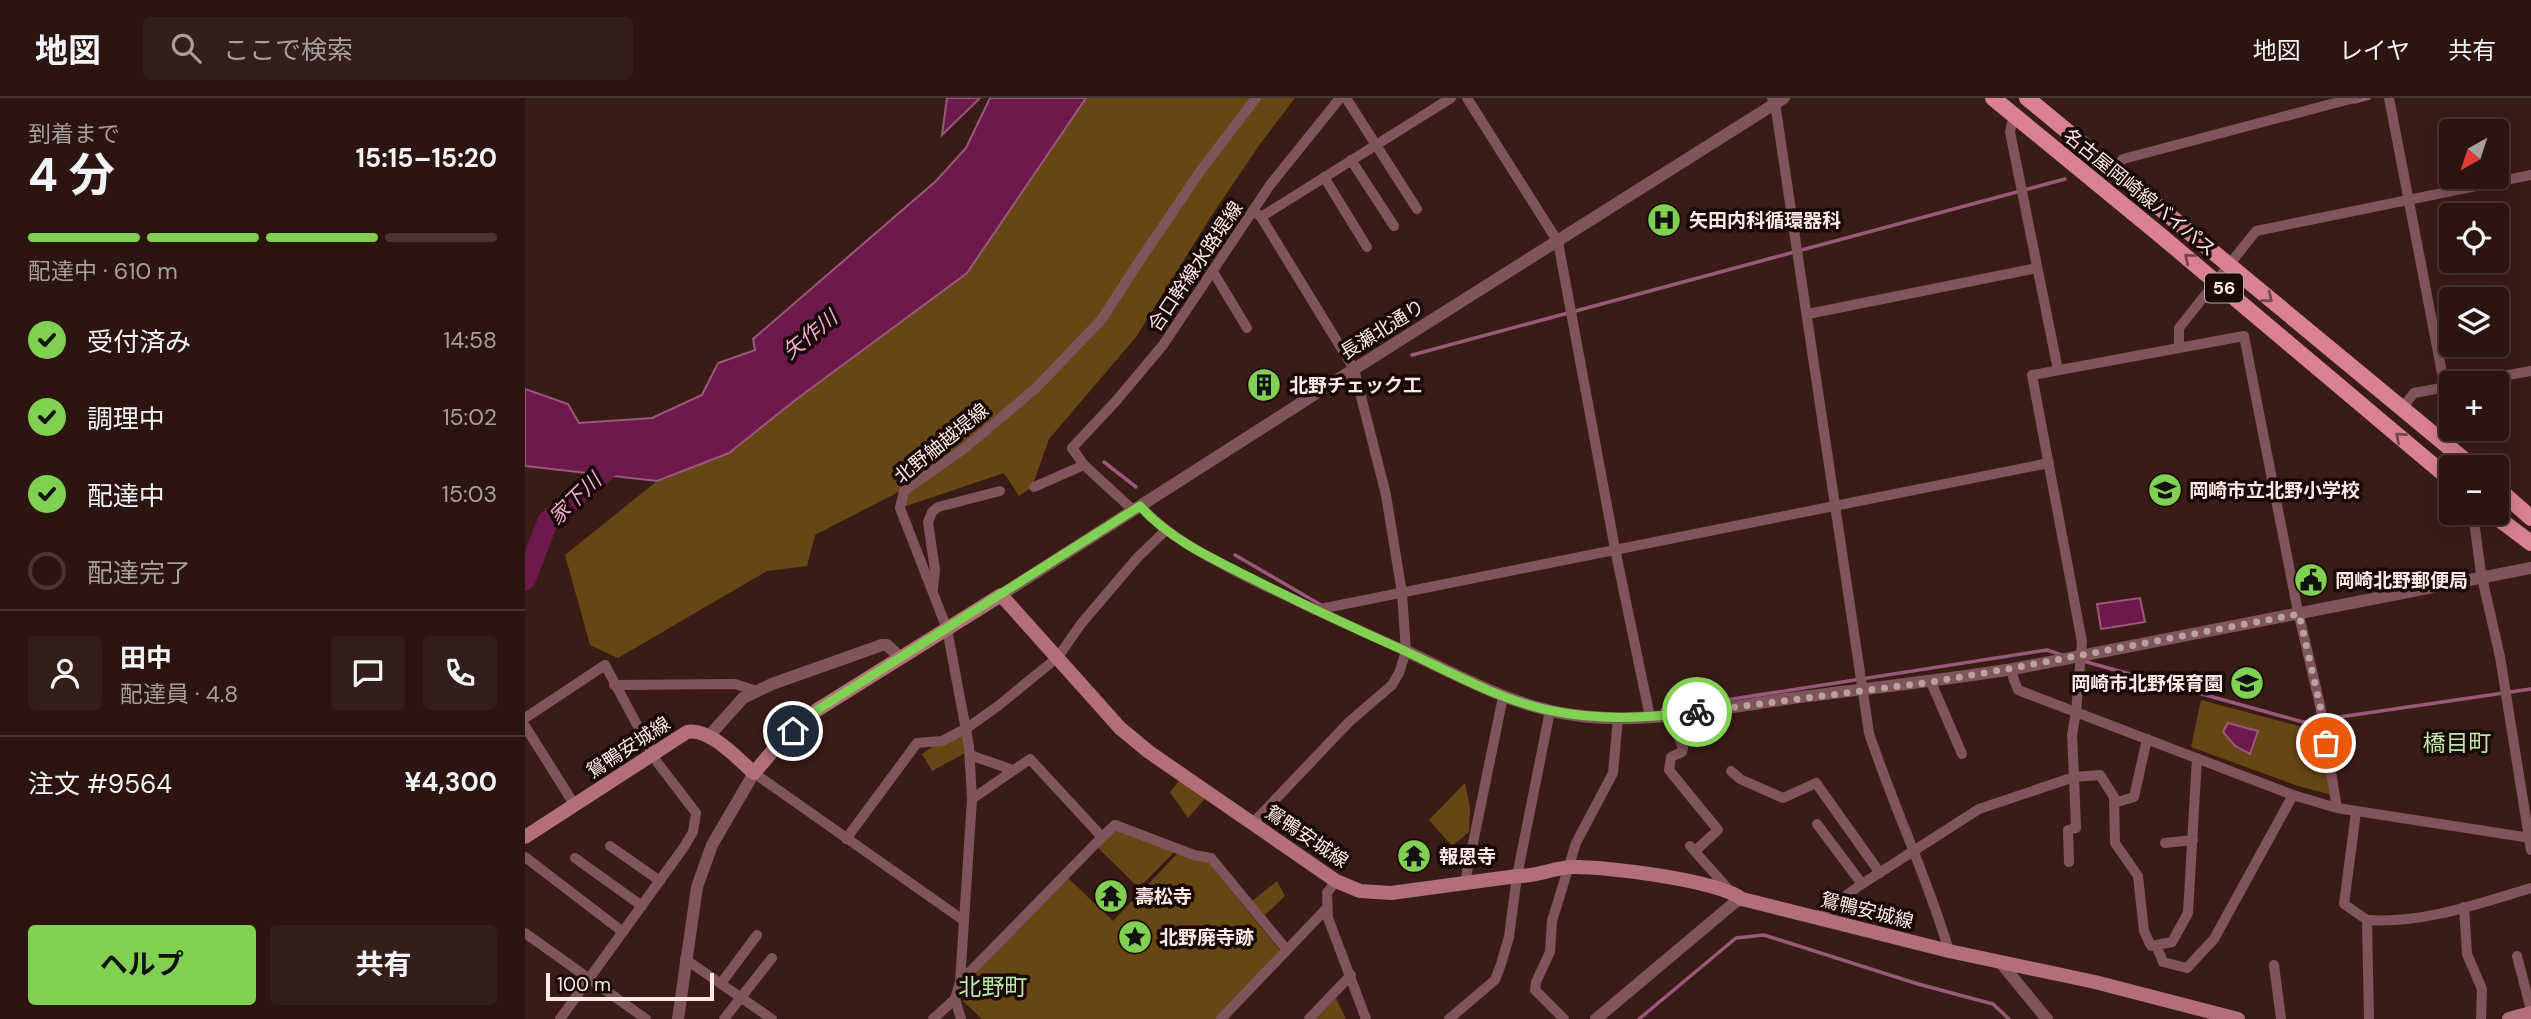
<!DOCTYPE html>
<html lang="ja">
<head>
<meta charset="utf-8">
<style>
	:root { --surface:#2c1511; --page:#341e1a; --text:#f1f3f6; --muted:#a69f9f; --line:#483431; --accent:#80d051 }
	body { margin:0; font-family:"DM Sans","Noto Sans JP",sans-serif; background:var(--page); color:var(--text); height:100vh; display:flex; flex-direction:column; font-size:26px; white-space:nowrap }
	* { box-sizing:border-box; margin:0 }
	p { font-size:23px; color:var(--muted) }
	.icon { flex:none; width:38px; height:38px; fill:none; stroke:currentColor; stroke-width:2; stroke-linecap:round; stroke-linejoin:round }
	.map { position:relative; flex:1; overflow:hidden }
	.drawer { display:flex; flex-direction:column; background:var(--surface); width:525px }
	.drawer>* { flex:none }
	.needle { width:46px; rotate:219deg }
	.tools { position:absolute; left:1914px; top:21px; display:grid; gap:14px }
	.tools a { display:grid; place-items:center; width:70px; height:70px; border-radius:7px; background:var(--surface); box-shadow:0 4px 18px #0003,0 0 0 2px var(--line); font-size:35px }
	.scale { position:absolute; left:21px; bottom:18px; width:168px; box-sizing:border-box; padding-left:7px; border:4px solid #fee9e5; border-top:0; font-size:19px; line-height:24px; white-space:nowrap; color:#fee9e5; -webkit-text-stroke:5px #180a08; paint-order:stroke }
	.pin { position:absolute; display:grid; place-items:center; width:60px; height:60px; color:#fff; margin:-30px; border:4px solid #fff; border-radius:50%; box-shadow:0 2px 7px #0007 }
	.courier { position:absolute; display:grid; place-items:center; width:70px; height:70px; margin:-35px; border:5px solid #80d051; border-radius:50%; background:#fff; color:#222; box-shadow:0 2px 9px #0007 }
	.summary em { font-style:normal; font-weight:700 }
	.summary div { display:flex; flex-direction:column-reverse }
	.summary { display:flex; align-items:center; justify-content:space-between; height:119px; padding:0 28px }
	h1 { font-size:46px; font-weight:700; line-height:52px }
	.bar { display:grid; grid-template-columns:repeat(4,1fr); gap:10px 7px; align-content:center; height:84px; padding:0 28px }
	.bar i { height:9px; border-radius:5px; background:var(--line) }
	.bar .current { background:var(--accent) }
	.bar p { grid-column:span 4 }
	.line { display:flex; align-items:center; gap:18px; padding:0 28px; border-top:2px solid var(--line) }
	.line div { flex:1 }
	.round { display:grid; place-items:center; flex:none; width:74px; height:74px; border-radius:7px; background:var(--page) }
	ol { padding:0 28px; list-style:none }
	li { display:flex; align-items:center; gap:21px; height:77px }
	li p { margin-inline-start:auto }
	li .icon { padding:7px; border-radius:50%; background:var(--accent); color:#111; stroke-width:4 }
	li:last-child { color:var(--muted) }
	li i { width:38px; height:38px; border:4px solid var(--line); border-radius:50% }
	.cta { display:flex; gap:14px; margin-top:auto; padding:14px 28px }
	.cta a { flex:1; height:80px; border-radius:7px; background:var(--accent); color:#111; font-size:28px; font-weight:700; line-height:80px; text-align:center }
	.cta a+a { background:var(--page); color:var(--text) }
	header { display:flex; align-items:center; gap:42px; box-sizing:border-box; height:98px; padding:0 35px; background:var(--surface); border-bottom:2px solid var(--line) }
	header strong { font-size:33px }
	nav { display:flex; gap:38px; margin-inline-start:auto; font-size:24px }
	.search { width:490px; height:63px; background:var(--page); display:flex; align-items:center; gap:18px; box-sizing:border-box; padding:0 24px; border-radius:7px; color:var(--muted); font-size:26px }
	main { display:flex; flex:1; min-height:0 }
	.map>svg:first-child { display:block }
	.green { fill:#674616 }
	.water { fill:#6e194c; stroke:#99577a; stroke-width:2 }
	.lines { fill:none; stroke-linecap:round; stroke-linejoin:round }
	.stream { stroke:#99577a; stroke-width:3.5 }
	.river { stroke:#6e194c; stroke-width:21 }
	.minor { stroke:#7f545b; stroke-width:10 }
	.tertiary { stroke:#7f545b; stroke-width:12 }
	.secondary { stroke:#b26e79; stroke-width:14 }
	.primary { stroke:#d98190; stroke-width:16 }
	.oneway { stroke:#78464c }
	.done { stroke:#b9a19d; stroke-width:7; stroke-dasharray:0 12.6 }
	.route { stroke:#80d051; stroke-width:9 }
	.labels { text-anchor:middle; stroke-width:7; stroke-linejoin:round; paint-order:stroke }
	.shield { fill:#180a08; stroke:#b9a6a3; stroke-width:2 }
	.shield-label { font-size:18px; font-weight:bold; fill:#fee9e5 }
	.street-label { font-size:19px; fill:#fee9e5; stroke:#180a08 }
	.poi-label { font-size:19px; font-weight:bold; fill:#fee9e5; stroke:#180a08; text-anchor:start }
	.water-label { font-size:21px; font-style:italic; fill:#f2aace; stroke:#180a08 }
	.quarter-label { font-size:23px; fill:#bce8a6; stroke:#180a08 }
</style>
</head>
<body>
<header>
<strong>地図</strong>
<div class="search"><svg class="icon" aria-label="search" viewBox="0 0 24 24"><circle cx="10" cy="10" r="6"/><path d="M15 15l6 6"/></svg>ここで検索</div>
<nav><a>地図</a><a>レイヤ</a><a>共有</a></nav>
</header>
<main>
<section class="drawer">
<div class="summary"><div><h1>4 分</h1><p>到着まで</p></div><em>15:15–15:20</em></div>
<div class="bar"><i class="current"></i><i class="current"></i><i class="current"></i><i></i><p>配達中 · 610 m</p></div>
<ol>
<li><svg class="icon" aria-label="check" viewBox="0 0 24 24"><path d="M5 12l5 5 9-10"/></svg>受付済み<p>14:58</p></li>
<li><svg class="icon" aria-label="check" viewBox="0 0 24 24"><path d="M5 12l5 5 9-10"/></svg>調理中<p>15:02</p></li>
<li><svg class="icon" aria-label="check" viewBox="0 0 24 24"><path d="M5 12l5 5 9-10"/></svg>配達中<p>15:03</p></li>
<li><i></i>配達完了</li>
</ol>
<div class="line" style="height:126px"><a class="round"><svg class="icon" aria-label="person" viewBox="0 0 24 24"><circle cx="12" cy="8" r="4"/><path d="M4 21q1-7 8-7t8 7"/></svg></a><div><b>田中</b><p>配達員 · 4.8</p></div><a class="round"><svg class="icon" aria-label="chat" viewBox="0 0 24 24"><path d="M4 5h16v11H9l-5 4z"/></svg></a><a class="round"><svg class="icon" aria-label="phone" viewBox="0 0 24 24"><path d="M5 4h4l2 5-3 2q2 4 5 5l2-3 5 2v4C11 20 4 13 5 4z"/></svg></a></div>
<div class="line" style="height:91px"><div>注文 #9564</div><b>¥4,300</b></div>
<div class="cta"><a>ヘルプ</a><a>共有</a></div>
</section>
<div class="map">
<svg width="2006" height="921" viewBox="0 0 2006 921">
	<rect width="100%" height="100%" fill="#3a1c17"/>
	<g class="green">
		<polygon points="561,0 770,0 735,46 685,120 611,239 524,341 507,389 494,398 479,375 375,410 385,388 290,437 282,468 242,473 93,560 65,547 40,457 132,383 204,355 269,303 442,175"/>
		<polygon points="1676,602 1773,628 1796,627 1811,698 1773,688 1666,649"/>
		<polygon points="437,628 440,655 407,673 397,656"/>
		<polygon points="655,682 681,699 663,720 645,694"/>
		<polygon points="940,685 945,710 944,734 927,748 904,722"/>
		<polygon points="590,730 650,753 614,790 572,749"/>
		<polygon points="652,756 683,764 757,855 693,921 457,921 439,904 435,896 440,885 542,779 588,823"/>
		<polygon points="752,783 760,798 739,818 727,803"/>
		<polygon points="811,900 821,921 791,921"/>
	</g>
	<g class="water">
		<polygon points="422,0 455,0 417,37"/>
		<polygon points="465,0 561,0 442,175 269,303 204,355 132,383 0,368 0,291 43,306 54,325 127,320 177,297 193,265 230,252 228,241 411,83 441,50"/>
		<polygon points="1615,500 1620,524 1576,531 1572,506"/>
		<polygon points="1703,625 1733,633 1725,656 1710,648 1698,634"/>
	</g>
	<g class="lines">
		<g class="stream">
			<polyline points="1829,4 1844,0"/>
			<polyline points="887,257 1540,81"/>
			<polyline points="579,364 611,389"/>
			<polyline points="710,457 796,507"/>
			<polyline points="1558,563 1778,624 1793,622"/>
			<polyline points="1137,612 1522,552 1537,557"/>
			<polyline points="1801,621 2006,591"/>
			<polyline points="1114,921 1211,840 1239,837 1393,886 1468,906 1484,921"/>
		</g>
		<polyline class="river" points="0,482 23,423 90,364"/>
		<g class="minor">
			<polyline points="821,0 892,111"/>
			<polyline points="942,0 1033,144 1090,451 1125,619"/>
			<path d="M1247 0 1250 5 1344 635C1368 708 1402 778 1424 853"/>
			<polyline points="1864,0 1927,327"/>
			<polyline points="1489,17 1485,34 1533,272"/>
			<polyline points="826,62 869,128"/>
			<polyline points="1589,72 1598,61 1829,0"/>
			<polyline points="799,79 842,149"/>
			<polyline points="736,119 926,0"/>
			<polyline points="687,172 722,230"/>
			<polyline points="1283,216 1512,170"/>
			<polyline points="1654,250 1654,230 1731,133 2006,77"/>
			<polyline points="1939,285 2006,273"/>
			<polyline points="1877,310 1889,295 1927,288"/>
			<polyline points="509,389 559,367"/>
			<path d="M615 408C645 441 689 462 728 482 779 507 829 530 881 553"/>
			<polyline points="608,412 559,367 547,350 591,303 638,247 745,87 815,0"/>
			<polyline points="1948,415 1956,475 1975,559 2006,752"/>
			<polyline points="408,491 410,472 403,424 407,414 413,409 475,393"/>
			<polyline points="790,512 1524,365"/>
			<polyline points="1488,571 1488,579 1493,592 1768,697 1812,710 2006,740"/>
			<polyline points="1406,584 1437,656"/>
			<polyline points="89,587 210,586 232,593"/>
			<polyline points="1146,617 1158,650 1157,654 1146,659 1144,672 1193,732 1170,753"/>
			<polyline points="0,620 80,567 132,664 171,715 168,734 159,749 35,921"/>
			<polyline points="0,628 49,706"/>
			<polyline points="445,657 488,672"/>
			<polyline points="1206,673 1215,681 1258,700 1291,685 1355,775"/>
			<polyline points="229,675 438,822"/>
			<polyline points="447,701 505,661 577,739 590,727 669,757 686,760 761,851"/>
			<polyline points="1589,705 1609,699 1622,641"/>
			<polyline points="1831,714 1819,806 1842,822"/>
			<polyline points="728,725 824,624 867,587 874,575 881,553 877,495 861,397 829,271 736,119 729,113"/>
			<polyline points="1292,726 1337,786"/>
			<polyline points="321,741 392,645 417,643 442,630 473,608 533,559 556,526 612,460 641,432"/>
			<polyline points="1640,745 1668,742"/>
			<polyline points="85,748 135,783"/>
			<polyline points="1165,748 1205,793"/>
			<polyline points="0,759 98,834"/>
			<polyline points="50,760 117,808"/>
			<polyline points="1544,764 1543,732 1551,730 1549,679 1575,677 1589,699 1590,745 1613,778 1619,833 1626,848 1647,844 1663,815 1672,660"/>
			<polyline points="811,783 802,795 803,820 841,921"/>
			<polyline points="940,784 978,599"/>
			<polyline points="1939,809 1942,856 1957,891 1956,921"/>
			<polyline points="1291,819 1337,786 1454,711 1549,679 1547,637 1551,614 1557,544 1507,277 1719,238 1772,509 1795,607 1812,710"/>
			<polyline points="0,835 121,921"/>
			<polyline points="1631,847 1638,864 1662,870 1689,841 1768,697"/>
			<polyline points="1992,858 2006,912"/>
			<polyline points="160,861 247,921"/>
			<polyline points="1749,867 1756,921"/>
			<polyline points="197,884 232,837"/>
			<polyline points="435,884 577,739"/>
			<polyline points="199,921 247,860"/>
			<polyline points="408,921 430,901"/>
			<polyline points="436,921 430,901 435,884 447,701 444,648 422,531 375,410 379,393 440,350 511,290 577,221 611,168 676,72 731,0"/>
			<polyline points="696,921 801,811"/>
			<polyline points="784,921 826,877"/>
			<polyline points="924,921 970,882 976,866 984,839 992,778 1025,613"/>
			<polyline points="1039,921 1010,892 1011,884 1025,854 1027,823 1051,745 1088,675 1093,620"/>
			<path d="M1844 921 1842 822C1897 826 1953 806 2006 790"/>
		</g>
		<g class="tertiary">
			<polyline points="476,497 815,280 1259,0"/>
			<path d="M881 553C935 578 989 609 1049 617 1119 627 1191 611 1261 601 1337 591 1412 583 1488 571L2006 470"/>
			<polyline points="184,638 218,600 247,586 357,547 362,547 376,560"/>
			<polyline points="1475,864 1522,921"/>
			<polyline points="153,921 172,789 187,747 229,675"/>
			<polyline points="1071,921 1209,805 1217,801"/>
		</g>
		<g class="secondary">
			<path d="M0 739 162 634C184 629 213 661 229 675L256 643 292 612 476 497 595 630 624 654 811 783 835 793 866 795 992 778C1010 779 1028 770 1046 769 1079 768 1192 782 1217 801L1424 853 1570 884 1713 921"/>
			<polyline points="1984,921 2006,915"/>
		</g>
		<g class="primary">
			<polyline points="1468,0 1635,137 1927,383"/>
			<polyline points="1502,0 1948,369"/>
			<polyline points="1972,390 2006,420"/>
			<polyline points="1966,415 2006,445"/>
		</g>
	</g>
	<defs><path id="oneway-chevron" d="M-2-3.5L2.5 0L-2 3.5" fill="none" stroke-width="1.6" stroke-linecap="round" stroke-linejoin="round" transform="scale(1.75)"/></defs>
	<g class="oneway">
		<use href="#oneway-chevron" transform="translate(1664 160) rotate(-140)"/>
		<use href="#oneway-chevron" transform="translate(1743 200) rotate(39)"/>
		<use href="#oneway-chevron" transform="translate(1875 339) rotate(-140)"/>
	</g>
	<g class="lines">
		<polyline class="done" points="1172,614 1406,584 1488,570 1774,516 1795,607 1801,645"/>
		<path class="route" d="M268 633 292 612 316 597 615 408C644 441 688 461 726 480 777 506 828 530 880 553 927 575 973 601 1023 612 1073 623 1121 620 1172 614"/>
	</g>
	<defs>
		<g id="hospital-disc" transform="scale(1.75)"><circle r="9.5" fill="#80d051" stroke="#180a08"/><path d="M-5-5h3v3.5h4V-5h3V5h-3V1.5h-4V5h-3Z" fill="#111"/></g>
		<g id="building-disc" transform="scale(1.75)"><circle r="9.5" fill="#80d051" stroke="#180a08"/><path d="M-4-6H4V6H1V3H-1V6H-4ZM-2.5-4.3h1.7v1.8h-1.7ZM.8-4.3h1.7v1.8H.8ZM-2.5-1h1.7V.8h-1.7ZM.8-1h1.7V.8H.8Z" fill="#111"/></g>
		<g id="school-disc" transform="scale(1.75)"><circle r="9.5" fill="#80d051" stroke="#180a08"/><path d="M0-5L7-2L0 1L-7-2ZM-4 1L0 2.5L4 1V4Q0 6-4 4Z" fill="#111"/></g>
		<g id="civic-disc" transform="scale(1.75)"><circle r="9.5" fill="#80d051" stroke="#180a08"/><path d="M-.6-6.5H3V-4.5H.6V-3L4-1V1h2V6H-6V1h2V-1L-.6-3ZM-1.2 2.5V6h2.4V2.5Z" fill="#111"/></g>
		<g id="temple-disc" transform="scale(1.75)"><circle r="9.5" fill="#80d051" stroke="#180a08"/><path d="M0-6L5-2H3V0L6.5 2.5H4V6H1.5V3h-3V6H-4V2.5H-6.5L-3 0V-2H-5Z" fill="#111"/></g>
		<g id="sight-disc" transform="scale(1.75)"><circle r="9.5" fill="#80d051" stroke="#180a08"/><path d="M0-6L1.8-2.2L6-1.7L2.9 1.2L3.7 5.4L0 3.3L-3.7 5.4L-2.9 1.2L-6-1.7L-1.8-2.2Z" fill="#111"/></g>
	</defs>
	<g fill-rule="evenodd">
		<use href="#hospital-disc" x="1139" y="122"/>
		<use href="#building-disc" x="739" y="287"/>
		<use href="#school-disc" x="1640" y="392"/>
		<use href="#civic-disc" x="1786" y="482"/>
		<use href="#school-disc" x="1722" y="585"/>
		<use href="#temple-disc" x="889" y="758"/>
		<use href="#temple-disc" x="586" y="798"/>
		<use href="#sight-disc" x="610" y="839"/>
	</g>
	<g class="labels">
		<rect class="shield" x="1680" y="175.5" width="38" height="29" rx="5"/>
		<g class="shield-label">
			<text x="1699" y="196">56</text>
		</g>
		<g class="street-label">
			<text transform="translate(1615 94) rotate(39)" y="7">名古屋岡崎線バイパス</text>
			<text transform="translate(670 168) rotate(-56)" y="7">合口幹線水路堤線</text>
			<text transform="translate(857 231) rotate(-32)" y="7">長瀬北通り</text>
			<text transform="translate(416 345) rotate(-39)" y="7">北野舳越堤線</text>
			<text transform="translate(103 649) rotate(-33)" y="7">鴛鴨安城線</text>
			<text transform="translate(782 738) rotate(34)" y="7">鴛鴨安城線</text>
			<text transform="translate(1342 812) rotate(14)" y="7">鴛鴨安城線</text>
		</g>
		<g class="poi-label">
			<text x="1164" y="129">矢田内科循環器科</text>
			<text x="764" y="294">北野チェック工</text>
			<text x="1664" y="399">岡崎市立北野小学校</text>
			<text x="1810" y="489">岡崎北野郵便局</text>
			<text x="1698" y="592" text-anchor="end">岡崎市北野保育園</text>
			<text x="914" y="765">報恩寺</text>
			<text x="610" y="805">壽松寺</text>
			<text x="634" y="846">北野廃寺跡</text>
		</g>
		<g class="water-label">
			<text transform="translate(285 237) rotate(-39)" y="7">矢作川</text>
			<text transform="translate(50 401) rotate(-44)" y="7">家下川</text>
		</g>
		<g class="quarter-label">
			<text x="1932" y="653">橋目町</text>
			<text x="468" y="897">北野町</text>
		</g>
	</g>
</svg>
<div class="tools">
<a><svg class="needle" viewBox="-14 -14 28 28"><path d="M0-13l5 13h-10z" fill="#e53935"/><path d="M0 13l5-13h-10z" fill="#a69f9f"/></svg></a>
<a><svg class="icon" aria-label="locate" viewBox="0 0 24 24"><circle cx="12" cy="12" r="6"/><path d="M12 2v4M12 18v4M2 12h4M18 12h4"/></svg></a>
<a><svg class="icon" aria-label="layers" viewBox="0 0 24 24"><path d="M12 4l9 5-9 5-9-5zM3 14l9 5 9-5"/></svg></a>
<a>+</a>
<a>−</a>
</div>
<div class="scale">100 m</div>
<div class="pin" style="left:1801px;top:645px;background:#ea580c"><svg class="icon" aria-label="bag" viewBox="0 0 24 24"><path d="M5 8h14l-1 12H6zM9 8a3 3 0 0 1 6 0"/></svg></div>
<div class="pin" style="left:268px;top:633px;background:#1f2937"><svg class="icon" aria-label="home" viewBox="0 0 24 24"><path d="M3 11l9-7 9 7M6 9v11h12V9"/></svg></div>
<div class="courier" style="left:1172px;top:614px"><svg class="icon" aria-label="bike" viewBox="0 0 24 24"><circle cx="6" cy="16" r="4"/><circle cx="18" cy="16" r="4"/><path d="M6 16l4-8h5l3 8M10 8l3 8H6M13 5h3"/></svg></div>
</div>
</main>
</body>
</html>
